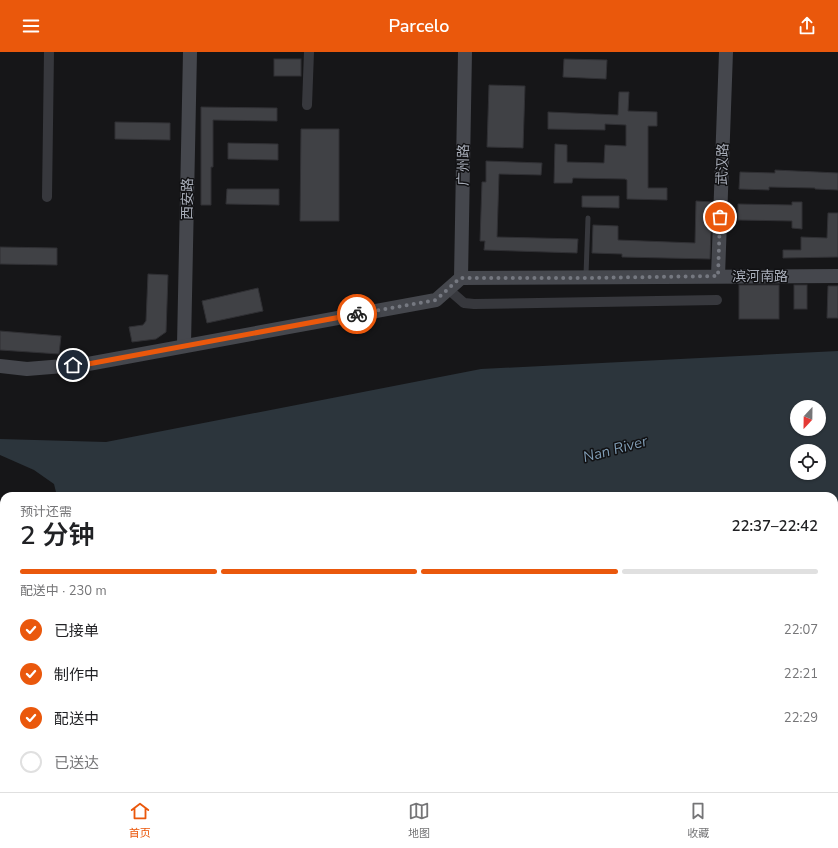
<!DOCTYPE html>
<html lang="zh">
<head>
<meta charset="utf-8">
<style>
	:root { --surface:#fff; --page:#f6f6f6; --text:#202124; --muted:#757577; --line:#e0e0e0; --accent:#ea580c }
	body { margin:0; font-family:"Nunito Sans","Noto Sans SC",sans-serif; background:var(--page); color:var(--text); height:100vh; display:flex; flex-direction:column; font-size:15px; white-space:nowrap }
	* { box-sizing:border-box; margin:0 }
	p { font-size:13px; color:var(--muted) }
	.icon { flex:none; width:22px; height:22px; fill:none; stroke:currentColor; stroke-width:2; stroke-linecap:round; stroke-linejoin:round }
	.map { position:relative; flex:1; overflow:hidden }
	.drawer { position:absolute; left:0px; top:440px; width:838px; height:300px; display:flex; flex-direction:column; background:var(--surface); border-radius:12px 12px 0 0; box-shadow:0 1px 3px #0004 }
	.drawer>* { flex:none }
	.needle { width:26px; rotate:202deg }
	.tools { position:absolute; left:790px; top:348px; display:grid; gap:8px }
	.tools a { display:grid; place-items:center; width:36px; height:36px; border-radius:50%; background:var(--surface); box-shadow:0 1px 3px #0004; font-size:20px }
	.pin { position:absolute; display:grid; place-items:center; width:34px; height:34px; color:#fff; margin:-17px; border:2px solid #fff; border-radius:50%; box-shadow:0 1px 4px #0007 }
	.courier { position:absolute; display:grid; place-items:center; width:40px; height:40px; margin:-20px; border:3px solid #ea580c; border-radius:50%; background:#fff; color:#222; box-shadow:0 1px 5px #0007 }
	.headline em { font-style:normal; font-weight:600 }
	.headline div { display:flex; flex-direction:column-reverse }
	.headline { display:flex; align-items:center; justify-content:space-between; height:68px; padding:0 20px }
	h1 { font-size:26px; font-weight:600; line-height:30px }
	.bar { display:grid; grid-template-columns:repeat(4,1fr); gap:6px 4px; align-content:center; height:48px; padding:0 20px }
	.bar i { height:5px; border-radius:3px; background:var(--line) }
	.bar .selected { background:var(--accent) }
	.bar p { grid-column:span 4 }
	ol { padding:0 20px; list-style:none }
	li { display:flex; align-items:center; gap:12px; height:44px }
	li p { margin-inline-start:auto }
	li .icon { padding:4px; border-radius:50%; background:var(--accent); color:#fff; stroke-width:4 }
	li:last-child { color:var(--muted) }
	li i { width:22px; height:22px; border:2px solid var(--line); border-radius:50% }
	header { display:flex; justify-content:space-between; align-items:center; height:52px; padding:0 20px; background:var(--accent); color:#fff; font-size:18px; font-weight:600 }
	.tabs { display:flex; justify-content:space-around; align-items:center; height:56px; border-top:1px solid var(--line); background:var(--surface); font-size:11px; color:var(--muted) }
	.tabs a { display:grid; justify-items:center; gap:2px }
	.tabs .selected { color:var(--accent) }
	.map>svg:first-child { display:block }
	.water { fill:#2c353c; fill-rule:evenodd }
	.building { fill:#404145; stroke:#303034 }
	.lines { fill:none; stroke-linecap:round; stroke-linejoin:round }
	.lane { stroke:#37383d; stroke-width:5 }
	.street { stroke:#37383d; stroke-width:10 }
	.secondary { stroke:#45474d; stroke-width:14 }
	.highway { stroke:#63666e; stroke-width:18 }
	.done { stroke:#757880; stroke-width:4; stroke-dasharray:0 7.2 }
	.route { stroke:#ea580c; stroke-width:5 }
	.labels { text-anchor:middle; stroke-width:3; stroke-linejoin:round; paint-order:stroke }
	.street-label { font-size:14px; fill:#a8adb8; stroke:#111113 }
	.water-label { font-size:15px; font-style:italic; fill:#7f9bb3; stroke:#111113 }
</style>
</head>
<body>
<header><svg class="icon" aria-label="menu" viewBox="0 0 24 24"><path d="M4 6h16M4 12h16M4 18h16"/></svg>Parcelo<svg class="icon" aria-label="share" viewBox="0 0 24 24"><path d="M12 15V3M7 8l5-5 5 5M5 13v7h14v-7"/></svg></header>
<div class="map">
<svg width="838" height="740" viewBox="0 0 838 740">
	<rect width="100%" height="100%" fill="#161618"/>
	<g class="water">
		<path d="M838 299V574H834V444H57L54 432 34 418 0 403V387L106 390 481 317ZM797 355H819V377H797ZM797 399H819V421H797Z"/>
		<polygon points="4,512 4,656 0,657 0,514"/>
	</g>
	<g class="building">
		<rect x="274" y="7" width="27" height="17"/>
		<polygon points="564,7 607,8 606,27 563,25"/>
		<polygon points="489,33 525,34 523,96 487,95"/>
		<polygon points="619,40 629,40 628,59 657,60 657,74 648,74 648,136 667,136 667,148 627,147 627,128 625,127 573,126 572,131 554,131 555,92 567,93 567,110 604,111 605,93 626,94 626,73 605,72 605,78 548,77 548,60 618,63"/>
		<polygon points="201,55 277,56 277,69 213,68 213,115 211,115 211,153 201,153"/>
		<polygon points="115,70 170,71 170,88 115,87"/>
		<polygon points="301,77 339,77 339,169 300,169"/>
		<polygon points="228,91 278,92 278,108 228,107"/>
		<polygon points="486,109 542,111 541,123 499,122 497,185 578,187 577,201 484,198 485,189 480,189 482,130 486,130"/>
		<polygon points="775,118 838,121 838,138 815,137 815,136 769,135 769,138 739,137 740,120 775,121"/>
		<polygon points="227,137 279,137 279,153 226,152"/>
		<polygon points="582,144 619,144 619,156 582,155"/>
		<polygon points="696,149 712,150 710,207 622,205 622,202 592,201 593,173 618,174 618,188 695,191"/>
		<polygon points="792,150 802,150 802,177 792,176 792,169 738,168 738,152 792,153"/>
		<polygon points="828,161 838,161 838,205 783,206 783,198 801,198 801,185 827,186"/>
		<polygon points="0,195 57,196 57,213 0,212"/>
		<polygon points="148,222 168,223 166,280 156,287 132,290 129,275 143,273 146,269"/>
		<rect x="739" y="233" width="40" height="34"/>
		<rect x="794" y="233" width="13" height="24"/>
		<polygon points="828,234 838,234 838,266 827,266"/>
		<polygon points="258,236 263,259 207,271 202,249"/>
		<polygon points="0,279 61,284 59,302 0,298"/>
	</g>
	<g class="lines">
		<g class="lane">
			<polyline points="586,223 588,166"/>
			<polyline points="794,740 838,739"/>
		</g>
		<g class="street">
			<polyline points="307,53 309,0"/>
			<polyline points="47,145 49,0"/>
			<polyline points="448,237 464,251 474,252 717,248"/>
			<polyline points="834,636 838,636"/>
			<polyline points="834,703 838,703"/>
			<polyline points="0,705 4,705"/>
			<polyline points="228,736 229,740"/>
			<polyline points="302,736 338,740"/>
			<polyline points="428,736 456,740"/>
			<polyline points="376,740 391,736"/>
			<polyline points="769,740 770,736"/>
		</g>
		<g class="secondary">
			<polyline points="718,224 726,0"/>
			<polyline points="461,226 465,0"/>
			<polyline points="184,293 190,0"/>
			<polyline points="0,314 27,317 88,312 436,248 461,226 838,224"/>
			<polyline points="834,591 838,591"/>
		</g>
		<g class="highway">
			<polyline points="0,691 4,691"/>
			<polyline points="588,736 598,740"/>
			<polyline points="613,736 623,740"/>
		</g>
	</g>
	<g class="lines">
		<polyline class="done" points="357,262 436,248 460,226 586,226 718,224 720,165"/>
		<polyline class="route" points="73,313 88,312 357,262"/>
	</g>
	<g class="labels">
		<g class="street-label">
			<text transform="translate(722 112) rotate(-88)" y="5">武汉路</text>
			<text transform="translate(463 113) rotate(-89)" y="5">广州路</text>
			<text transform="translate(187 147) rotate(-89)" y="5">西安路</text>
			<text x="760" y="229">滨河南路</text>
		</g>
		<g class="water-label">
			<text transform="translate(615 397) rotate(-15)" y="5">Nan River</text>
		</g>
	</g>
</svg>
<div class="tools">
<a><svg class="needle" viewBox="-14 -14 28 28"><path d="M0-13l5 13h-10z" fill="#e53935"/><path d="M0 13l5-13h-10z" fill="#757577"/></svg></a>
<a><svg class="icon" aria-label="locate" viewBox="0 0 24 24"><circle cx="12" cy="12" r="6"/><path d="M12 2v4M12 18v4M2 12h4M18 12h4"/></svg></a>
</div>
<div class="pin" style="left:720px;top:165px;background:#ea580c"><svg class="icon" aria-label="bag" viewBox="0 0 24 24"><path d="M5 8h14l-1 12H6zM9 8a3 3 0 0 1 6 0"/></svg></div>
<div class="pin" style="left:73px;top:313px;background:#1f2937"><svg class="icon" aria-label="home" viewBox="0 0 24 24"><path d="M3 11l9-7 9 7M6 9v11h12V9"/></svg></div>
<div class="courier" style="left:357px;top:262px"><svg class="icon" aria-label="bike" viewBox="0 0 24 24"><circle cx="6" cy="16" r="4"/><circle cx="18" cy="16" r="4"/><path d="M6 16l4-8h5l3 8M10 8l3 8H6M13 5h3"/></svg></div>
<section class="drawer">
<div class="headline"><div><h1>2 分钟</h1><p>预计还需</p></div><em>22:37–22:42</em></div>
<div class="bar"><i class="selected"></i><i class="selected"></i><i class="selected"></i><i></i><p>配送中 · 230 m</p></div>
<ol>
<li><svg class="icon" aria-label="check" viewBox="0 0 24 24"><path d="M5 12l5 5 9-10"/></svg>已接单<p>22:07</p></li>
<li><svg class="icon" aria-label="check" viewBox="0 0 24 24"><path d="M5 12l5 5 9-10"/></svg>制作中<p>22:21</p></li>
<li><svg class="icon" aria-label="check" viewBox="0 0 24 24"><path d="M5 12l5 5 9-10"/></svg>配送中<p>22:29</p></li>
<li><i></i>已送达</li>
</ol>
</section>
</div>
<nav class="tabs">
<a class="selected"><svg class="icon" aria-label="home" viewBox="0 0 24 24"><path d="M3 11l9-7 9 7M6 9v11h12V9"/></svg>首页</a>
<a><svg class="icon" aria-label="map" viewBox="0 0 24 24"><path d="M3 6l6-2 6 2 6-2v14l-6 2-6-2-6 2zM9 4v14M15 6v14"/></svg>地图</a>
<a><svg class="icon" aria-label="saved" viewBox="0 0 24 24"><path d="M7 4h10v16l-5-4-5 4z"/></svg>收藏</a>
</nav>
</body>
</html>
